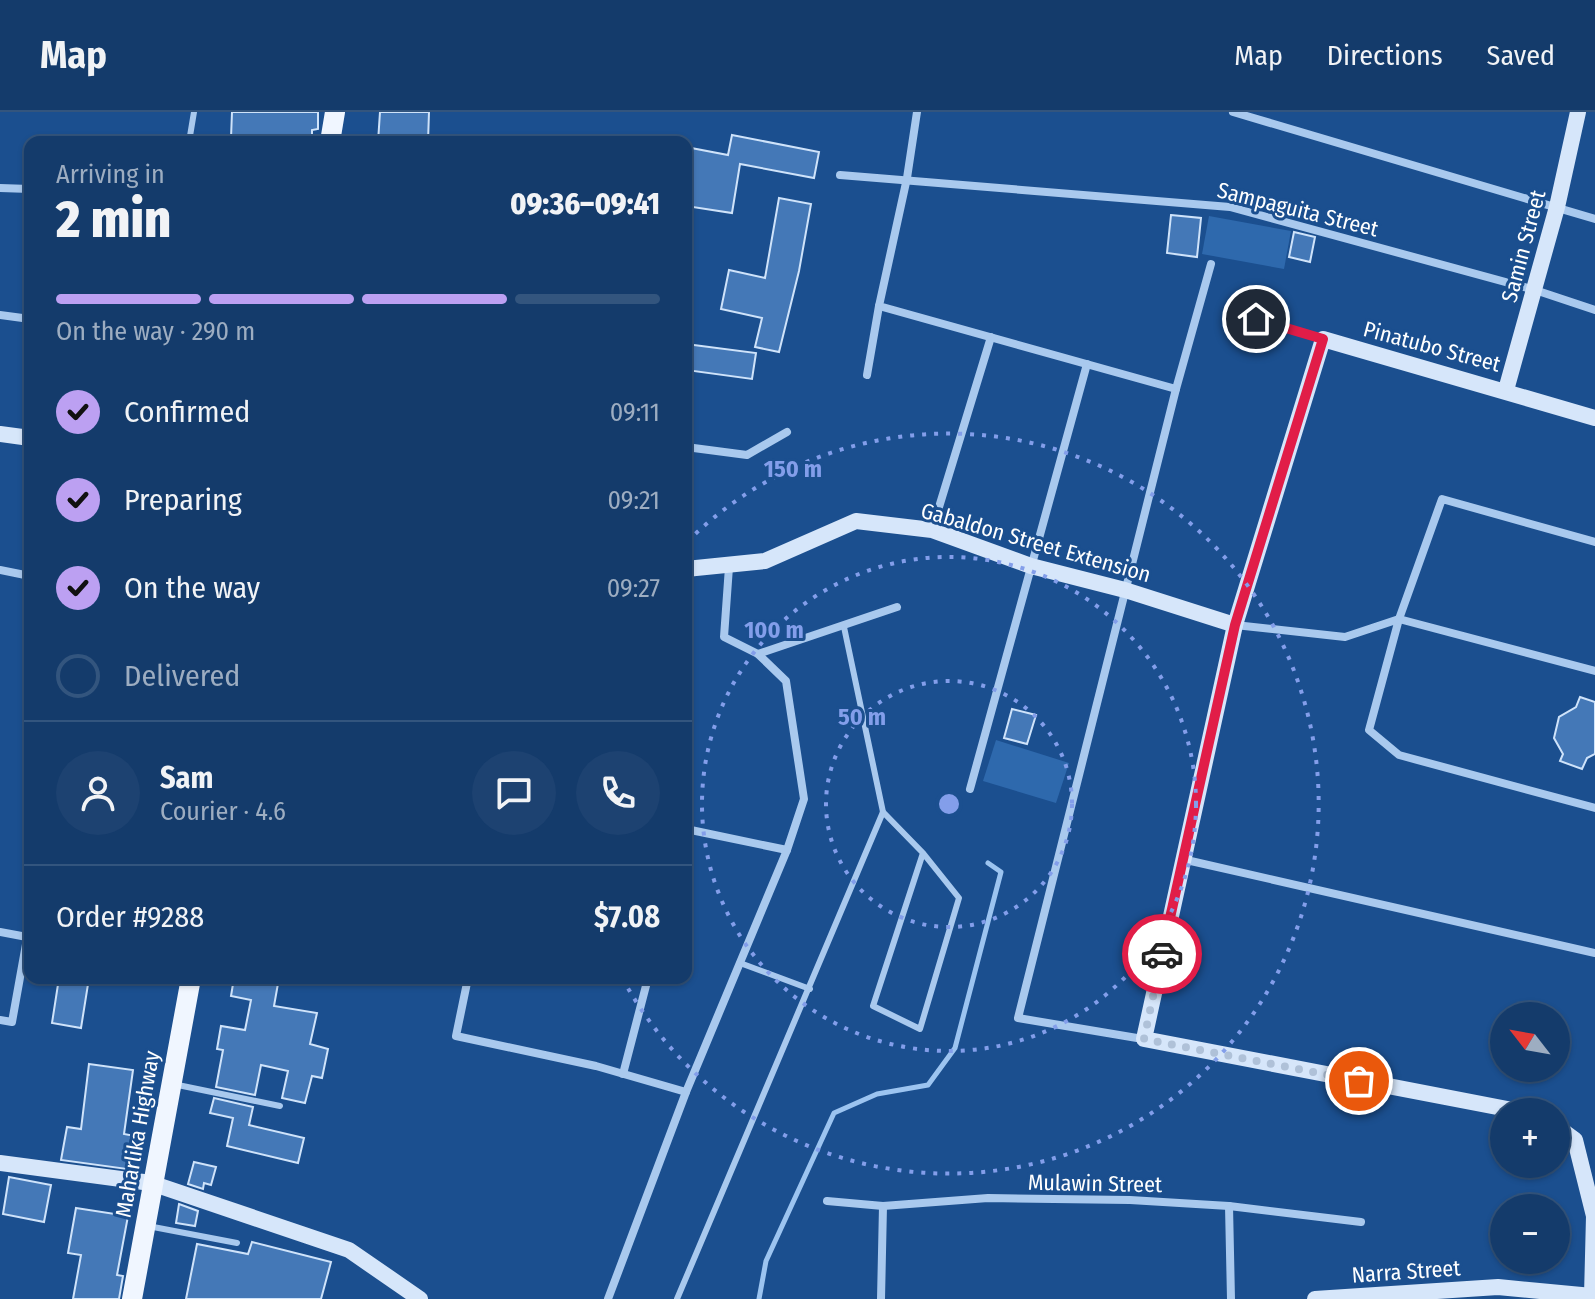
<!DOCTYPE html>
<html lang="en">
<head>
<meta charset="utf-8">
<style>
	:root { --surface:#143b6b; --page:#1d4271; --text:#f1f3f6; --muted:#9dadc1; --line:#33557e; --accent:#bca0f2 }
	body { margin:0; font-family:"Fira Sans Condensed",sans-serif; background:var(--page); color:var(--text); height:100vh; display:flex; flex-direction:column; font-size:30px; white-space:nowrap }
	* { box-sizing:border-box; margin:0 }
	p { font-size:26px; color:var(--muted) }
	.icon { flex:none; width:44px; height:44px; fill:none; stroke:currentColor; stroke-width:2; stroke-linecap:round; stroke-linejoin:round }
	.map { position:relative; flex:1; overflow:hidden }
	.sheet { position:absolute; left:24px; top:24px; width:668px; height:848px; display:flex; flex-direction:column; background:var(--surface); border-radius:16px; box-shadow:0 2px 6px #0004,0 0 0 2px var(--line) }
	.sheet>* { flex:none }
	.needle { width:52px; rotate:301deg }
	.fabs { position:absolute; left:1490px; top:890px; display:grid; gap:16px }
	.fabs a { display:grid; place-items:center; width:80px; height:80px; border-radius:50%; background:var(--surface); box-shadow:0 2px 6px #0004,0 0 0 2px var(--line); font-size:40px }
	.pin { position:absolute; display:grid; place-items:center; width:68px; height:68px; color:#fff; margin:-34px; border:4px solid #fff; border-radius:50%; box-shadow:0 2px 8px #0007 }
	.courier { position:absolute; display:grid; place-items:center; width:80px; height:80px; margin:-40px; border:6px solid #e11d48; border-radius:50%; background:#fff; color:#222; box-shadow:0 2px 10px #0007 }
	.summary em { font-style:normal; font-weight:800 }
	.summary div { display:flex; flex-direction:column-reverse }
	.summary { display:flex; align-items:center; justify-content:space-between; height:136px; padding:0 32px }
	h1 { font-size:52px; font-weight:800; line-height:60px }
	.bar { display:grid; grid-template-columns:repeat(4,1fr); gap:12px 8px; align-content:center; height:96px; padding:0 32px }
	.bar i { height:10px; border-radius:6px; background:var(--line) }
	.bar .active { background:var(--accent) }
	.bar p { grid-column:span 4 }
	.line { display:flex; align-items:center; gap:20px; padding:0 32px; border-top:2px solid var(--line) }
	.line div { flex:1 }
	.round { display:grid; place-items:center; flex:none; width:84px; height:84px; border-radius:42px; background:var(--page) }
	ol { padding:0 32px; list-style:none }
	li { display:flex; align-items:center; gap:24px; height:88px }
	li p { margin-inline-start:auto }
	li .icon { padding:8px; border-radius:50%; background:var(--accent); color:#111; stroke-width:4 }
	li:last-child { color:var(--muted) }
	li i { width:44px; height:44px; border:4px solid var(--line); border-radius:50% }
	header { display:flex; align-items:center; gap:48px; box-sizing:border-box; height:112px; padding:0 40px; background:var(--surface); border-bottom:2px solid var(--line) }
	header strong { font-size:38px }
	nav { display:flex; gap:44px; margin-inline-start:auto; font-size:28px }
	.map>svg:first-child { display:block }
	.green { fill:#2e69ad }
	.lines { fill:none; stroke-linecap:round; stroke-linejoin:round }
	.stream { stroke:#9cc4f0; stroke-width:5 }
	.building { fill:#4478b7; stroke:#cfe3fa; stroke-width:2 }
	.lane { stroke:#a9c9ee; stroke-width:6 }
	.street { stroke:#a9c9ee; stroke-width:8 }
	.secondary { stroke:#d6e6fa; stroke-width:16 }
	.primary { stroke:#f0f6ff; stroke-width:20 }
	.done { stroke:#afc1d8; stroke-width:8; stroke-dasharray:0 14.4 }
	.route { stroke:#e11d48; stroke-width:10 }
	.ring { fill:none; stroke:#839eea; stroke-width:4; stroke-dasharray:4 8 }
	.labels { text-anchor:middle; stroke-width:6; stroke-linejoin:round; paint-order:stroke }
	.street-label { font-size:22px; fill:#fff; stroke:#1b4f8f }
	.centre { fill:#839eea; stroke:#1b4f8f; stroke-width:4 }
	.ring-label { font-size:24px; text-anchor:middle; font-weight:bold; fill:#839eea; stroke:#1b4f8f; stroke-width:6; stroke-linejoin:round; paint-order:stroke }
</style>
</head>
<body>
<header>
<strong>Map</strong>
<nav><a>Map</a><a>Directions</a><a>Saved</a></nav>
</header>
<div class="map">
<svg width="1595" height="1187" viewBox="0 0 1595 1187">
	<rect width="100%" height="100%" fill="#1b4f8f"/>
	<g class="green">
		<polygon points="1209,104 1291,119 1284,157 1202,142"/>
		<polygon points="996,628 1069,651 1056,691 983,669"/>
	</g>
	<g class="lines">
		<polyline class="stream" points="759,1187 766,1149 834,1001 877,982 928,973 955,936 1001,760 988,751"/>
	</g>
	<g class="building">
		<polygon points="232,0 318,0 318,17 312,18 312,30 266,30 265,23 231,26"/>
		<polygon points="380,0 429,0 428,30 378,30"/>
		<polygon points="732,23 819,40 814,66 740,52 732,101 686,94 686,35 728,43"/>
		<polygon points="779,86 811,92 799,159 779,240 755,235 762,206 721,197 729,158 765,166"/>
		<polygon points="1171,103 1201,106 1197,145 1167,141"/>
		<polygon points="1294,120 1315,125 1310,150 1289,145"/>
		<polygon points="686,232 756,241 752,267 686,258"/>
		<polygon points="1580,585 1595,590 1595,642 1587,646 1582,657 1560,649 1563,642 1554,626 1559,605 1576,595"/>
		<polygon points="1012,597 1036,603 1027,632 1004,626"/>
		<polygon points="59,866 89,866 81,916 52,911"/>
		<polygon points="234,866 279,866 274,894 317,901 310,932 328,937 322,966 312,964 305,991 282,986 288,959 261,953 255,983 216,975 223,938 217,937 221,914 245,918 251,888 231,884"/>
		<polygon points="89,952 133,958 124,1022 140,1025 134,1058 61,1048 67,1015 81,1017"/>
		<polygon points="214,986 253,995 249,1013 304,1026 298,1051 227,1034 233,1006 210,1001"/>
		<polygon points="194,1050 216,1055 211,1073 204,1071 203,1077 188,1072"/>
		<polygon points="9,1065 51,1073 44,1110 3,1102"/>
		<polygon points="179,1092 198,1099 195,1114 176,1111"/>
		<polygon points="76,1096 128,1104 117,1163 123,1164 119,1187 73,1187 81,1143 68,1141"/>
		<polygon points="252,1130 331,1150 321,1187 186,1187 197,1132 248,1142"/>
	</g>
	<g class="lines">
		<g class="lane">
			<polyline points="189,30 194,0"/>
			<polyline points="883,700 923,741 959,786 920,917 873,894 923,741"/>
			<polyline points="740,851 810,877"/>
			<polyline points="173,972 280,994"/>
			<polyline points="148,1114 237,1131"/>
			<polyline points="677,1187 883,700 844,515"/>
		</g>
		<g class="street">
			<polyline points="917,0 907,66 879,194 1176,277"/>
			<polyline points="1233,0 1595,107"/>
			<polyline points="840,63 1230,95 1535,178 1595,198"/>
			<polyline points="0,76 30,77"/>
			<polyline points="0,203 30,207"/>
			<polyline points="1256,207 1323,227"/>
			<polyline points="867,263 879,194"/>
			<polyline points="686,335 747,343 787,320"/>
			<polyline points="932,418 991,225"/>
			<polyline points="1595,430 1442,387 1399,507 1369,618 1399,643 1595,696"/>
			<polyline points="0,458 30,464"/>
			<polyline points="1235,513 1345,525 1399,507 1595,559"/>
			<polyline points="758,542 897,495"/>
			<polyline points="970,677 1087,252"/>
			<polyline points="686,717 787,738"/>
			<polyline points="1182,747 1595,841"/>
			<polyline points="0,820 27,825"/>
			<polyline points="468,866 456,924 596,954 686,980"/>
			<polyline points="0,908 12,910 30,810"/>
			<polyline points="1143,927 1018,906 1176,277 1211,152"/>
			<polyline points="623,962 648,866"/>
			<polyline points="827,1089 883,1094 988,1086 1130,1088 1229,1094 1361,1110"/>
			<polyline points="1229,1094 1231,1187"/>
			<polyline points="608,1187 686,980 787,738 804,687 786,569 758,542 724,525 729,455"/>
			<polyline points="881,1187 883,1094"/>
		</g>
		<g class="secondary">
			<polyline points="1506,278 1557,95 1578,0"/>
			<polyline points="0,322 30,326"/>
			<polyline points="686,457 765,449 856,409 932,418 1031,454 1125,478 1235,513"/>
			<polyline points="1523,1000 1144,927 1235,513 1323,227 1595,306"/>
			<polyline points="1556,1014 1575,1028 1594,1104 1592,1184"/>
			<polyline points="0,1051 151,1071 349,1138 420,1187"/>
			<polyline points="1315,1187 1498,1175 1592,1184 1593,1187"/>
		</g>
		<g class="primary">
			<polyline points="330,30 335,0"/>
			<polyline points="132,1187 191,866"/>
		</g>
	</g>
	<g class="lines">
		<polyline class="done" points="1162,842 1144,927 1359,969"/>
		<polyline class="route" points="1162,842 1235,513 1323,227 1256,207"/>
	</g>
	<g class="ring">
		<circle cx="949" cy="692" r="123"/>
		<circle cx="949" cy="692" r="247"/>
		<path d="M687 430A370 370 0 1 1 624 869"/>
	</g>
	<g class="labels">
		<g class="street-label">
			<text transform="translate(1298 97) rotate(14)" y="8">Sampaguita Street</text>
			<text transform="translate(1523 134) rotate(-75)" y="8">Samin Street</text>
			<text transform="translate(1432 234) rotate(15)" y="8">Pinatubo Street</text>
			<text transform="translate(1036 430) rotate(16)" y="8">Gabaldon Street Extension</text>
			<text transform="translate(137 1022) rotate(-80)" y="8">Maharlika Highway</text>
			<text transform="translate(1095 1071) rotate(1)" y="8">Mulawin Street</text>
			<text transform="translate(1406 1159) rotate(-4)" y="8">Narra Street</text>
		</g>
	</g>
	<circle cx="949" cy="692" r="12" class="centre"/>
	<g class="ring-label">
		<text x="793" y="365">150 m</text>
		<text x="774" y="526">100 m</text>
		<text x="862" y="613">50 m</text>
	</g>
</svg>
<div class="fabs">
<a><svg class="needle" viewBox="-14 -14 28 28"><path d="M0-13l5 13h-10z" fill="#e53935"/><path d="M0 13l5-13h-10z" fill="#9dadc1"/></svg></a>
<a>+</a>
<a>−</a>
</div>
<div class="pin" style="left:1359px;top:969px;background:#ea580c"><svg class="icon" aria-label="bag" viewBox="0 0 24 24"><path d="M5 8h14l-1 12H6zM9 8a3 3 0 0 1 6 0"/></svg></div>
<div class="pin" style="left:1256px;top:207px;background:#1f2937"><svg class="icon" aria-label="home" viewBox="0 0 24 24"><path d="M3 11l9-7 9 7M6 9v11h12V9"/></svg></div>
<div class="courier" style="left:1162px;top:842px"><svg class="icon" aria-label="car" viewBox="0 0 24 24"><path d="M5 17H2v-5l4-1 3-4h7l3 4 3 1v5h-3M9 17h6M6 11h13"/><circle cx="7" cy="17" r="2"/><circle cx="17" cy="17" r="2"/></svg></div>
<section class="sheet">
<div class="summary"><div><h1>2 min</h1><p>Arriving in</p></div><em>09:36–09:41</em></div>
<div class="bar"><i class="active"></i><i class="active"></i><i class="active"></i><i></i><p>On the way · 290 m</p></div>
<ol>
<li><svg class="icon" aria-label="check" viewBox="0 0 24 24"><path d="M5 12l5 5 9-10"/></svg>Confirmed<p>09:11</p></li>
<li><svg class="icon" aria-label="check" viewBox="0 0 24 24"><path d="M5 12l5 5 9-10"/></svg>Preparing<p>09:21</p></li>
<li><svg class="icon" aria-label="check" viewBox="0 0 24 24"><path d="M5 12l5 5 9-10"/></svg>On the way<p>09:27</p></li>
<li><i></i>Delivered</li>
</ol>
<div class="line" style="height:144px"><a class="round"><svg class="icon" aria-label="person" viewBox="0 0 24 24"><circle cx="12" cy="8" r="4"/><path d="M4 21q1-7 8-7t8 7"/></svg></a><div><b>Sam</b><p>Courier · 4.6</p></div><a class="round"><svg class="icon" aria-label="chat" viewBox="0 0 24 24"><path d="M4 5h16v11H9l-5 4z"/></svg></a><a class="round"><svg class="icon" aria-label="phone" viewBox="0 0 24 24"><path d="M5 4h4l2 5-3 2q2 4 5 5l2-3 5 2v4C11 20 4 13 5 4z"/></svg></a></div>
<div class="line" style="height:104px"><div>Order #9288</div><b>$7.08</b></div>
</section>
</div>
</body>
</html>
